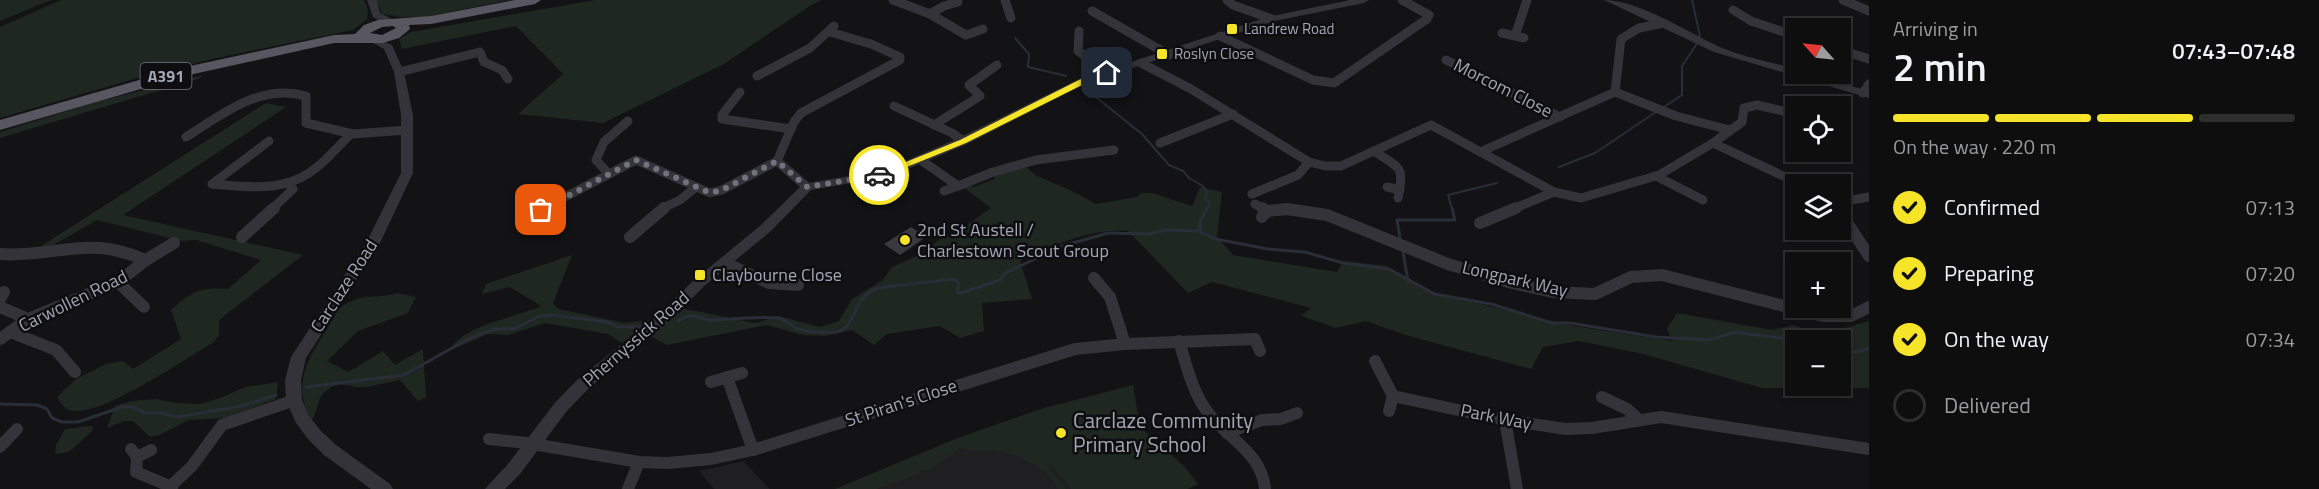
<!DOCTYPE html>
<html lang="en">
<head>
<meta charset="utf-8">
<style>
	:root { --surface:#0e0e0f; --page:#171718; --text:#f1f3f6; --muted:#9b9c9e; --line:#2e2e2f; --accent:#f6e429 }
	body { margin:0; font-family:"Titillium Web",sans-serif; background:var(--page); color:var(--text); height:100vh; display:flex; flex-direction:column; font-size:22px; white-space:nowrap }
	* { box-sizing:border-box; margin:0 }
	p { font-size:20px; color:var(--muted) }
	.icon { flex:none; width:33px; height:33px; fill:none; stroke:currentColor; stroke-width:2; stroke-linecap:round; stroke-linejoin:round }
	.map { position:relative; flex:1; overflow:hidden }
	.drawer { display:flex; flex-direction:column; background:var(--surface); width:450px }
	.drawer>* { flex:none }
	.needle { width:39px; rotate:297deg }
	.tools { position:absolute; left:1785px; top:18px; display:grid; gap:12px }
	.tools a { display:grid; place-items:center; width:66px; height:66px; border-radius:0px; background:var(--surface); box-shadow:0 3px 9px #0003,0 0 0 2px var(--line); font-size:30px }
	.pin { position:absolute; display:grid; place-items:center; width:51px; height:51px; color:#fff; margin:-26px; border-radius:12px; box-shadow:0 3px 9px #0006 }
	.courier { position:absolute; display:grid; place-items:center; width:60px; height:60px; margin:-30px; border:4px solid #f6e429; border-radius:50%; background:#fff; color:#222; box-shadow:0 2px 8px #0007 }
	.overview em { font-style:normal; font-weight:600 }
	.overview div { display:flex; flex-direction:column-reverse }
	.overview { display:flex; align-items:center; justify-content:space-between; height:102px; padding:0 24px }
	h1 { font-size:39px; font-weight:600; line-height:45px }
	.bar { display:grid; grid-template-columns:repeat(4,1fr); gap:9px 6px; align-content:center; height:72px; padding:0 24px }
	.bar i { height:8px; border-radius:4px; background:var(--line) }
	.bar .active { background:var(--accent) }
	.bar p { grid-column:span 4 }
	ol { padding:0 24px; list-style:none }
	li { display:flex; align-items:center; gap:18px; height:66px }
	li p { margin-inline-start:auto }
	li .icon { padding:6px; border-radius:50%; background:var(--accent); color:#111; stroke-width:4 }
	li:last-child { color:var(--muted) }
	li i { width:33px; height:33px; border:3px solid var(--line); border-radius:50% }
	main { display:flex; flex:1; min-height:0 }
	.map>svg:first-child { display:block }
	.built { fill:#1f1e21 }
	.green { fill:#1f2721; fill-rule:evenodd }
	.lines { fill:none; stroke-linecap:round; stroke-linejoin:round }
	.stream-far1 { stroke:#292d38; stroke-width:2 }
	.stream { stroke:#292d38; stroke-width:3 }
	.building { fill:#3a393f }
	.minor-far1 { stroke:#343339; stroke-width:9 }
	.minor { stroke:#343339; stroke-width:12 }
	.tertiary { fill:#343339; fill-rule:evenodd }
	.trunk { fill:#585761; fill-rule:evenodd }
	.route { fill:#f6e429 }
	.done { stroke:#71727d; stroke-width:6; stroke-dasharray:0 10.8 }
	.poi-dot { fill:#f6e429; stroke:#0e0d0f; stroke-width:2 }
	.labels { text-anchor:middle; stroke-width:5; stroke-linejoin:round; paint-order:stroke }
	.far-poi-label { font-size:15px; fill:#a4a5b5; stroke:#0e0d0f; text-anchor:start }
	.shield { fill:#0e0d0f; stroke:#777783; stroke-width:1.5 }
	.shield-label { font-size:16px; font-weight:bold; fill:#a4a5b5 }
	.street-label { font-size:18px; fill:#a4a5b5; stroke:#0e0d0f }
	.poi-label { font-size:18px; fill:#a4a5b5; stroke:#0e0d0f; text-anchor:start }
	.near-poi-label { font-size:21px; fill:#a4a5b5; stroke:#0e0d0f; text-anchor:start }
</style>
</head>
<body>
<main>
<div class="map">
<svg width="1869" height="489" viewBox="0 0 1869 489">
	<rect width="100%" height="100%" fill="#131214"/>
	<g class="built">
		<polygon points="1133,385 1140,427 1185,467 1188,489 835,489 958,438 1041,409"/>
		<polygon points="743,461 770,489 714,489 699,471"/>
	</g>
	<g class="green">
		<polygon points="0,0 51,0 0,21"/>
		<polygon points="61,0 364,0 368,10 367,19 353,30 212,59 144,76 0,118 0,27"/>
		<polygon points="377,0 510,0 424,17 402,17 382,14"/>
		<polygon points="595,0 822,0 811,5 724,64 603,123 518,114 563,74 516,26 402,49 399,39 411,32"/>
		<polygon points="204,75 198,79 0,138 0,132 96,102"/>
		<path d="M266 103 286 107 123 215 303 255 219 320V335L214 342C185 359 105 414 74 411 65 410 61 404 57 397L76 379 106 364 123 361 133 369 181 339 171 310C192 291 200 287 228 289L261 260 196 240 182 241 97 220 48 248 41 246Z"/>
		<path d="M1024 165 1037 176 1070 190 1096 204 1137 197 1141 193H1152L1192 206 1200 187 1222 192 1217 237 1233 255 1337 272 1343 261 1387 266 1436 293 1493 307 1574 326 1672 341 1667 329 1677 313 1772 330 1793 325 1820 335 1869 321V388H1762L1643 354 1579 341 1543 347 1531 369 1402 334 1366 321 1336 328 1301 316 1311 308 1212 282 1188 293 1128 231C1090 228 1054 245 1020 261L1032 299 982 303 984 331 960 338 940 326 887 334 874 345 852 330 824 336 803 335 766 325 667 345 648 335 681 308 755 323 779 316 820 327 839 321 852 299 883 280 892 267 928 251 937 241 964 227 991 208 963 187 970 184 973 187 995 179 992 175ZM1796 340H1840V386H1796Z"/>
		<path d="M572 255 553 303 558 309 625 323 653 319 622 343 608 334 545 323 508 335 488 334 449 351C462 325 515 318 541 306L510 287 482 294 486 284Z"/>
		<path d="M397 293 416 297 408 313 358 331 327 361 348 372 383 351 395 365 423 349 426 397 418 401 400 380C389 382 378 385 367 387 350 390 339 376 322 395 317 401 317 414 311 421 292 381 307 362 328 327 332 320 337 309 344 305 366 292 376 300 397 293Z"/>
		<polygon points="278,382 276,399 226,418 188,420 160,435 150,437 133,421 124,421 107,428 115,406 131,401 156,399 177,403 200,404 220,398 245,387"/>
		<path d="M1133 385 1140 427 1185 467 1198 484 1188 489H1071L1051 465 1049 468 1066 489H1058C1046 465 1014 452 989 450 979 449 970 452 961 448L928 471 922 470 918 474 877 489H835L958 438 1041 409Z"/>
		<polygon points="89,426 93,426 92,431 69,452 55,454 56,445 65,429"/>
	</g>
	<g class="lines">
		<g class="stream-far1">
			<polyline points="1692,0 1700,36"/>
			<polyline points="1015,38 1029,54 1028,67 1066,76"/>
			<polyline points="1082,86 1142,134 1169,165 1183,171 1189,178 1203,186 1207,192 1205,199 1210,203 1207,209"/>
			<polyline points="1664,107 1682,95 1682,66 1698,42"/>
			<polyline points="1559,167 1595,153 1656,112"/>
			<polyline points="1452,209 1448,195 1497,183"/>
		</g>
		<g class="stream">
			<polyline points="1200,232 1200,222 1207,208"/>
			<polyline points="1400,238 1397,220 1455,220 1452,208"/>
			<polyline points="1403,251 1408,282"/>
			<path d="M678 321C682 319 686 316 691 316 699 316 706 321 713 320 730 319 761 316 778 318 785 319 791 326 798 329 807 332 826 333 836 332 857 329 851 297 878 288L953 279 959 283 957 292 961 293 1000 280 1004 274 1059 247 1108 233 1148 234 1166 230 1199 231 1215 239 1268 249 1305 252 1343 263 1389 269 1434 294 1491 304 1552 323H1570L1656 337 1709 340 1735 332 1796 340"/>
			<polyline points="1840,350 1858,352 1869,348"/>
			<polyline points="306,387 404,375 468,339 494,329 514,329 540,316 552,315 607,322 618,327 645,327"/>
			<polyline points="0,404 37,405 47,409 52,418 62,422 78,422 122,407 134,407 144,413 162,413 177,417 242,406 276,395"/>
		</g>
	</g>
	<polygon class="building" points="911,227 926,237 900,255 884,244"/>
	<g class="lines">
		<g class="minor-far1">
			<polyline points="893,0 930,14"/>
			<polyline points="956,0 958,2 944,6 930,14 966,35 983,29"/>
			<polyline points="1005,0 1011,18"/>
			<polyline points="1227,0 1233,5 1272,19"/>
			<polyline points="1843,0 1869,11"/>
			<polyline points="1733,10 1751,21 1796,36"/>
			<polyline points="1092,11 1169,55"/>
			<polyline points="1079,31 1078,51 1107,73"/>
			<polyline points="1502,33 1524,38"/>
			<polyline points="1220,36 1313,80 1334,83 1427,19 1429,15 1402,0"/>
			<polyline points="1515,36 1527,0"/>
			<polyline points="1840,50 1869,59"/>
			<polyline points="1446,60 1560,117"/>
			<polyline points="1141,63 1191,89 1309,162 1325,166 1341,166 1431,125 1554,192 1581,198 1659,175 1713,143 1742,122 1744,108 1757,105 1796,114"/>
			<polyline points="399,72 480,52 484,62 502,70 508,79"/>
			<polyline points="757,76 810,48 834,26"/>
			<polyline points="740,92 722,115 722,119 791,129"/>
			<polyline points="1615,92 1676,116 1730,130"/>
			<polyline points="1863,93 1869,84"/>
			<polyline points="894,106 952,133 963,141"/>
			<polyline points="934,125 980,96 969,85 997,65"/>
			<path d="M186 137C223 114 260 83 306 96V123L353 134 407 130"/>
			<path d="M269 141 212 184C244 187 281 192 309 173 325 163 337 147 351 134"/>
			<polyline points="1160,143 1233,114"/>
			<polyline points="1713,143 1800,184"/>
			<path d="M1374 151C1400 169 1405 165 1398 198"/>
			<polyline points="1480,152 1615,92 1621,39 1639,28 1664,23"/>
			<polyline points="921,160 958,186 993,172 1036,160 1114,150"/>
			<polyline points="609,174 596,160 604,142 628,121"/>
			<polyline points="1656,176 1703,200"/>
			<polyline points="807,187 777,161 794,122 801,113 900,60 900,57 871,44 830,32"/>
			<polyline points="1387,187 1400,190"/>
			<polyline points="944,191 958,186"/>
			<polyline points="1252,194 1298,175 1309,162"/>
			<polyline points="1840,202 1869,197"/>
			<polyline points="524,204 539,209"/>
			<polyline points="1255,204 1264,209"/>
			<polyline points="272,209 293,189 288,183"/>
			<polyline points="542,209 636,160 710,193 722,190 777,161"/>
			<polyline points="661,209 680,200 696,187"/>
			<polyline points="1283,209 1291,209"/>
			<polyline points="1513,209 1554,192"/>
		</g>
		<g class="minor">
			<polyline points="535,208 541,210"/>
			<polyline points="1262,208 1267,211"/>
			<polyline points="1840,212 1869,256"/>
			<polyline points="1262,217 1267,211 1287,209 1327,215 1448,264 1512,283 1553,292 1595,294 1631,277 1662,275 1823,316 1851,316 1869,307"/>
			<polyline points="1480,223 1516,208"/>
			<polyline points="539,225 541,210 545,208"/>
			<polyline points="242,237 274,208"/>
			<polyline points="630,237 664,208"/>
			<path d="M0 254C34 257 66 246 100 248 116 249 131 254 146 260"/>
			<polyline points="725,263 769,283 798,285"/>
			<polyline points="1094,278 1110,297 1125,344"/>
			<polyline points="118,282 144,307"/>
			<polyline points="0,299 4,292"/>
			<polyline points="0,307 28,319"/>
			<polyline points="10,332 56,350 75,372"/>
			<polyline points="0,339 28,319 118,282 146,260 174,243"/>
			<path d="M1179 341C1186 364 1192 390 1206 410 1225 437 1262 452 1265 489"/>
			<polyline points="1375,361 1393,396 1505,420 1566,429 1592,428 1661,417 1869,449"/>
			<polyline points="727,377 753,450"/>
			<polyline points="711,382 742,373"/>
			<polyline points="1602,397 1627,409 1639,420"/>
			<polyline points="1389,411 1393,396"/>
			<polyline points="1505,420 1517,489"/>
			<polyline points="1227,433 1262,420 1281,419 1297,413"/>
			<polyline points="489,439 527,443 639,462 668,463 711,459 753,450 1075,349 1125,344 1255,339 1260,351"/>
			<polyline points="0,447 17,429"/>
			<polyline points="131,449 137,457 151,450"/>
			<polyline points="137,457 136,472 172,487"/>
			<polyline points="171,489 174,483 192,466 222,425 292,401"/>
			<polyline points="628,489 639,462"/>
		</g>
		<g class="tertiary">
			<polygon points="367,0 377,0 380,13 394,20 394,24 386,24 373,17"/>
			<polygon points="1350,0 1369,0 1364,3 1274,21 1087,83 967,144 891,176 811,190 771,231 703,287 669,322 588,389 566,412 520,474 505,489 485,489 508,464 554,404 576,381 659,314 693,281 761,225 803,184 884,170 959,138 1079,79 1268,17"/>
			<path d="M1604 0C1639 0 1687 32 1720 47 1743 57 1771 62 1796 69V74H1808L1869 91V98L1714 52Z"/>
			<polygon points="371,36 392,45 404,72 413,115 413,173 380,243 306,358 301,380 302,400 309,416 320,430 336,445 390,484 393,489 371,489 324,455 309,440 296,423 286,400 285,380 291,357 366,243 401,173 401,115 394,72 384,49 366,39"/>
		</g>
		<path class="trunk" d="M515 0H541L535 4 431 24 409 25 410 29 399 38 383 43H334L189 75 0 130V120L181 68 334 35 355 34 364 25 378 20 431 16ZM393 26 396 28 382 35 370 33 382 27Z"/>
	</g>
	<polygon class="route" points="1107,70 1111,73 1110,74 1086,83 966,143 882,177 874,175 960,140 1081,79"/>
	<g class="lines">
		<polyline class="done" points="541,210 636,160 710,193 722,190 777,161 807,187 879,175"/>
	</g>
	<g class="poi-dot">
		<rect x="1226" y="23" width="12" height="12" rx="3"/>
		<rect x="1156" y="48" width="12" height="12" rx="3"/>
		<circle cx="905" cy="240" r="6"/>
		<rect x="694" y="269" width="12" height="12" rx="3"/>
		<circle cx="1061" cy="433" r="6"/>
	</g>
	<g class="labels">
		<g class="far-poi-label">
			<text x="1244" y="34">Landrew Road</text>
			<text x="1174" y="59">Roslyn Close</text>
		</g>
		<rect class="shield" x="140.5" y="63" width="51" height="26" rx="4.5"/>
		<g class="shield-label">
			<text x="166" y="82">A391</text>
		</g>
		<g class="street-label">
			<text transform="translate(1503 88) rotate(27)" y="6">Morcom Close</text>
			<text transform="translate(1515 279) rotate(13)" y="6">Longpark Way</text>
			<text transform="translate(344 286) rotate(-57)" y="6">Carclaze Road</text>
			<text transform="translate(73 301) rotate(-26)" y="6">Carwollen Road</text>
			<text transform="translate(636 339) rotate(-41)" y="6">Phernyssick Road</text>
			<text transform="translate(901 403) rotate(-18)" y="6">St Piran's Close</text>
			<text transform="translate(1496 417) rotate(11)" y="6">Park Way</text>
		</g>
		<g class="poi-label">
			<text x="917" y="236">2nd St Austell /<tspan x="917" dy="21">Charlestown Scout Group</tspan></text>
			<text x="712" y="281">Claybourne Close</text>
		</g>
		<g class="near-poi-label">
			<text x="1073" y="428">Carclaze Community<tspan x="1073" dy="24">Primary School</tspan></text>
		</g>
	</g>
</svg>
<div class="tools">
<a><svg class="needle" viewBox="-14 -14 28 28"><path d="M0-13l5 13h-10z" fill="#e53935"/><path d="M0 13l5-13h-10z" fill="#9b9c9e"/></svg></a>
<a><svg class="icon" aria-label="locate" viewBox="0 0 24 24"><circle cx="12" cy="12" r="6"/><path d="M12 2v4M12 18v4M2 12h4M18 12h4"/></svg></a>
<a><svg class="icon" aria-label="layers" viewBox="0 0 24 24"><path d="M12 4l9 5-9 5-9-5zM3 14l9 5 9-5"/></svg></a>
<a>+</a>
<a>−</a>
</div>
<div class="pin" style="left:541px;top:210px;background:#ea580c"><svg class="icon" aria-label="bag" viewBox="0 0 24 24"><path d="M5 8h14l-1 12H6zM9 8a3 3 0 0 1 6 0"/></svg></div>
<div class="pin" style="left:1107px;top:73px;background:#1f2937"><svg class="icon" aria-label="home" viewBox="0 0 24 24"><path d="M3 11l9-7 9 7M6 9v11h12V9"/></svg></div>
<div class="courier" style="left:879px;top:175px"><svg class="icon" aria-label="car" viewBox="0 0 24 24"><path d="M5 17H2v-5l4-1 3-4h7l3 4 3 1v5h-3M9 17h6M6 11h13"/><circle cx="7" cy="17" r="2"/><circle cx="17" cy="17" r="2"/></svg></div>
</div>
<section class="drawer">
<div class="overview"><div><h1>2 min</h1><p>Arriving in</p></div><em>07:43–07:48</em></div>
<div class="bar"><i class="active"></i><i class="active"></i><i class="active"></i><i></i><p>On the way · 220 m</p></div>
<ol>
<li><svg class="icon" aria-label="check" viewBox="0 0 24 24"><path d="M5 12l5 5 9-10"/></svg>Confirmed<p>07:13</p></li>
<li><svg class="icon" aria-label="check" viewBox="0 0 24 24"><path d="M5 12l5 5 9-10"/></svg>Preparing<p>07:20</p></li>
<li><svg class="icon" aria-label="check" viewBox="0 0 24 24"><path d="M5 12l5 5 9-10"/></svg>On the way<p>07:34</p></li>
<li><i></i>Delivered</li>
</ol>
</section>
</main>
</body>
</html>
